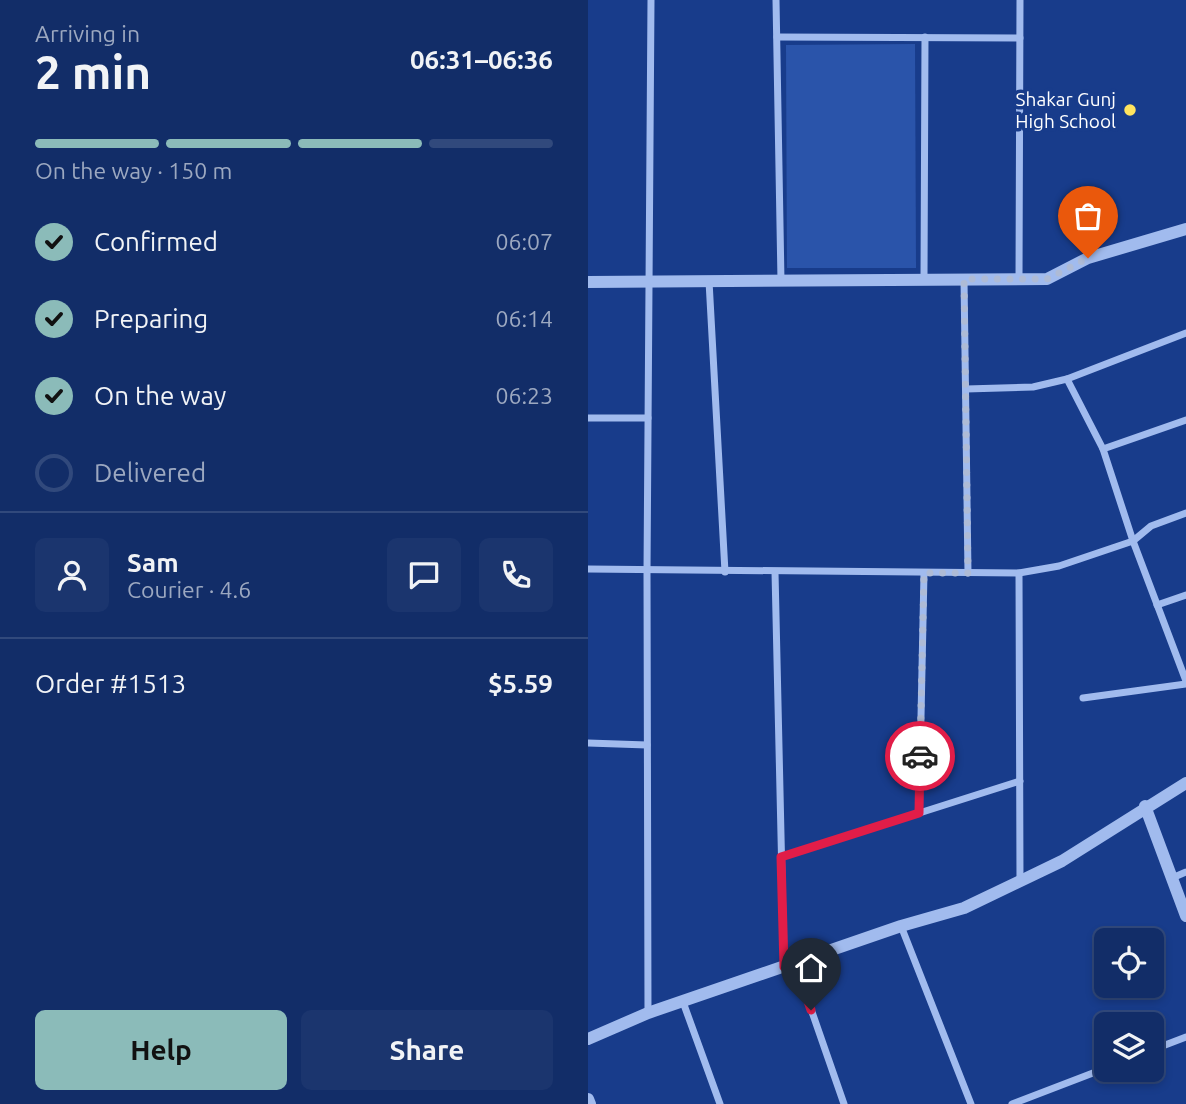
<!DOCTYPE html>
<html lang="en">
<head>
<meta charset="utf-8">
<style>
	:root { --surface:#122d68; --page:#1b356e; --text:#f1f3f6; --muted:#9ca8c0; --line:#31497c; --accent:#8bbbb9 }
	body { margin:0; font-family:Ubuntu,sans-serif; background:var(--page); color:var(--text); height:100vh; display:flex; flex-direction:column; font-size:26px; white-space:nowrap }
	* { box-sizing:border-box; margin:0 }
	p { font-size:23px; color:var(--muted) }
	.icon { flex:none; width:38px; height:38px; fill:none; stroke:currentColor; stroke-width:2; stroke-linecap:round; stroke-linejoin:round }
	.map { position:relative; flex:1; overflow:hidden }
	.sheet { display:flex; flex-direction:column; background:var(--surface); width:588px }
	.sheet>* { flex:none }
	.controls { position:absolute; left:506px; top:928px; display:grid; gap:14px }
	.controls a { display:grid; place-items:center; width:70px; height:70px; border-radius:10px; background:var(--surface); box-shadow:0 4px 10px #0003,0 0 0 2px var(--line); font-size:35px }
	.pin { position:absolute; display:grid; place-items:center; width:60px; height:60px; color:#fff; margin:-72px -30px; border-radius:50% 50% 50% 0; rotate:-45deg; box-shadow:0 0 7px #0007 }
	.pin .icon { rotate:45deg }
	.courier { position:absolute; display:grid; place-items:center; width:70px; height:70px; margin:-35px; border:5px solid #e11d48; border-radius:50%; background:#fff; color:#222; box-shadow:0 2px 9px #0007 }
	.head em { font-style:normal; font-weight:700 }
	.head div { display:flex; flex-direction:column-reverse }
	.head { display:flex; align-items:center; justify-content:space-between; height:119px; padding:0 35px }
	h1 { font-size:46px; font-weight:700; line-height:52px }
	.bar { display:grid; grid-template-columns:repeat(4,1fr); gap:10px 7px; align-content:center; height:84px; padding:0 35px }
	.bar i { height:9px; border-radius:5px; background:var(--line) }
	.bar .selected { background:var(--accent) }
	.bar p { grid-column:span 4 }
	.line { display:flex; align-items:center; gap:18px; padding:0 35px; border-top:2px solid var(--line) }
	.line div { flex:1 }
	.round { display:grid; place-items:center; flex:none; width:74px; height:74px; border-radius:10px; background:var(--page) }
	ol { padding:0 35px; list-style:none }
	li { display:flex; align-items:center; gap:21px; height:77px }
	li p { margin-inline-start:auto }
	li .icon { padding:7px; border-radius:50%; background:var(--accent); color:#111; stroke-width:4 }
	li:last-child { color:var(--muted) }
	li i { width:38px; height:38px; border:4px solid var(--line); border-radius:50% }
	.primary-button { display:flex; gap:14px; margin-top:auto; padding:14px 35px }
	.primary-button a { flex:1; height:80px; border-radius:10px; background:var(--accent); color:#111; font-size:28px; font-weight:700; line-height:80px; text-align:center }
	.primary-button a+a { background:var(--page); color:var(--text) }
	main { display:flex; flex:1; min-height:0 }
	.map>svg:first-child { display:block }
	.green { fill:#2a54aa }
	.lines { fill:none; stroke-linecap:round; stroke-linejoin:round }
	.minor { stroke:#a1bbee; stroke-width:7 }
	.tertiary { stroke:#a1bbee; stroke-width:12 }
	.done { stroke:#aebbd6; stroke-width:7; stroke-dasharray:0 12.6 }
	.route { stroke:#e11d48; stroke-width:9 }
	.poi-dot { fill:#ffe45f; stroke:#183c8b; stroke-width:2.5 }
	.labels { text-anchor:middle; stroke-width:7; stroke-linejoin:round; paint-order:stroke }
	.poi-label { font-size:19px; fill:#fff; stroke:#183c8b; text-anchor:end }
</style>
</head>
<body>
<main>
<section class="sheet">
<div class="head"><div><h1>2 min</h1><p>Arriving in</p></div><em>06:31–06:36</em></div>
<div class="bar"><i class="selected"></i><i class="selected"></i><i class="selected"></i><i></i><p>On the way · 150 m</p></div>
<ol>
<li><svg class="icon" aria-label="check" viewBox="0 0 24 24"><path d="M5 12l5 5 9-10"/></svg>Confirmed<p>06:07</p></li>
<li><svg class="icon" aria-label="check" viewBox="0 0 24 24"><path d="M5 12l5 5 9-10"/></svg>Preparing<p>06:14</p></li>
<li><svg class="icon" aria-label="check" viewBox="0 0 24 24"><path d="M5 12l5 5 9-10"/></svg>On the way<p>06:23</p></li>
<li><i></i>Delivered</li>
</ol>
<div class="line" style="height:126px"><a class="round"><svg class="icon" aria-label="person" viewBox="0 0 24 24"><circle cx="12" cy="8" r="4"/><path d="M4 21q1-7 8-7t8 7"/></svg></a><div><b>Sam</b><p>Courier · 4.6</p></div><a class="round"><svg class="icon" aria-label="chat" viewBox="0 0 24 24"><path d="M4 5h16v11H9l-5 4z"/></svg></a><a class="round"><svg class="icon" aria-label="phone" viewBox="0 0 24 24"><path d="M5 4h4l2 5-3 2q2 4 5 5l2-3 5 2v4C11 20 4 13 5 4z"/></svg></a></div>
<div class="line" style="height:91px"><div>Order #1513</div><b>$5.59</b></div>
<div class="primary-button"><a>Help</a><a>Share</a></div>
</section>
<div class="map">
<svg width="598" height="1104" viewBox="0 0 598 1104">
	<rect width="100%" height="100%" fill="#183c8b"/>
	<polygon class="green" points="327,44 328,268 199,268 198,45"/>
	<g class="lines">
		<g class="minor">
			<polyline points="188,0 193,281"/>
			<polyline points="189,37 432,38"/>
			<polyline points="336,279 337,37"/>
			<polyline points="376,279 380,573"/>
			<polyline points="431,279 432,0"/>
			<polyline points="121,281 137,572"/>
			<polyline points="378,389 445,387 479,379"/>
			<polyline points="0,418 60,418"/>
			<polyline points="598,420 515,449 545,541 598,681"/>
			<polyline points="515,449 479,379 598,333"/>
			<polyline points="0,569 431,573 471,566 545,541 563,526 598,513"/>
			<polyline points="187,572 196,967"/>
			<polyline points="431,573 432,880"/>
			<polyline points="569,605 598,595"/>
			<polyline points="495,698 598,684"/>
			<polyline points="0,743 59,745"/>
			<polyline points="331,813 336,573"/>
			<polyline points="193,857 432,781"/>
			<polyline points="584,878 598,872"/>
			<polyline points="313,926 383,1104"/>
			<polyline points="207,963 256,1104"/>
			<polyline points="95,1002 132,1104"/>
			<polyline points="60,1013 59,571 63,0"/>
			<polyline points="564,1050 598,1037"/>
			<polyline points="424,1104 518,1068"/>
		</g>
		<g class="tertiary">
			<polyline points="0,282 459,279 500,258 598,229"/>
			<polyline points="557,806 598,916"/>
			<polyline points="0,1039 60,1013 313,926 376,908 474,861 598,783"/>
			<polyline points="0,1099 2,1104"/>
		</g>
	</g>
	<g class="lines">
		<polyline class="done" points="332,756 336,573 380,573 376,279 459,279 500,258"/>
		<polyline class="route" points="223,1010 207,963 196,967 193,857 331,813 332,756"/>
	</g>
	<circle class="poi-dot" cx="542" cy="110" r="7"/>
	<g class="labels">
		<g class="poi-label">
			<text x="528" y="106">Shakar Gunj<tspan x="528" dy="22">High School</tspan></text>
		</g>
	</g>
</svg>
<div class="controls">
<a><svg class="icon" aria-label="locate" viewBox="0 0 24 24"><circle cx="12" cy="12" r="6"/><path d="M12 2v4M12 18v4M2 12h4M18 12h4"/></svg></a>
<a><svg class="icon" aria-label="layers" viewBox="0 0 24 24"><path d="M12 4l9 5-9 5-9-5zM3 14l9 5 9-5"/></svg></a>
</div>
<div class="pin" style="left:500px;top:258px;background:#ea580c"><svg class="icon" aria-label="bag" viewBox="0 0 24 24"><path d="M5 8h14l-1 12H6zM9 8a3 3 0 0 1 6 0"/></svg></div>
<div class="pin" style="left:223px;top:1010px;background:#1f2937"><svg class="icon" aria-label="home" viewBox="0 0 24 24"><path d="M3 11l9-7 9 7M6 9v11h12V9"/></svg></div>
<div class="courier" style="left:332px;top:756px"><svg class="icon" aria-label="car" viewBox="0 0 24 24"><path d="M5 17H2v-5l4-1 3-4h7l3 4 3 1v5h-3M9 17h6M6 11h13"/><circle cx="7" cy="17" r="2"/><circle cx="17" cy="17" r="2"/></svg></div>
</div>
</main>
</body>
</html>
